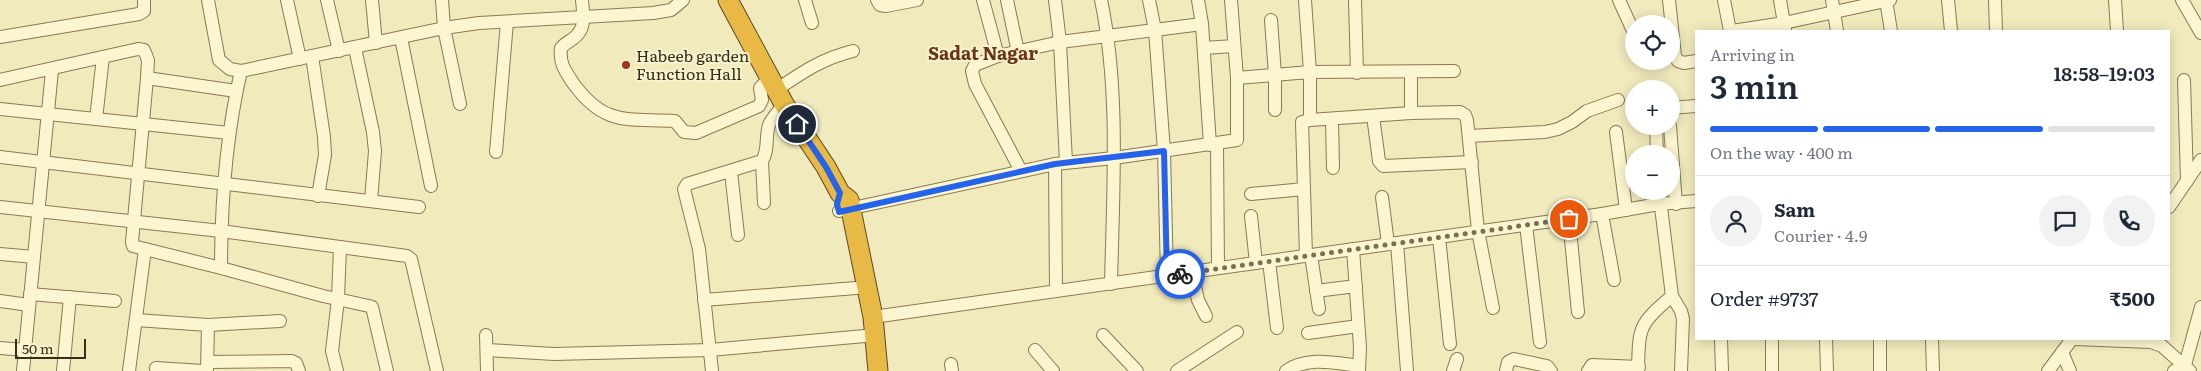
<!DOCTYPE html>
<html lang="en">
<head>
<meta charset="utf-8">
<style>
	:root { --surface:#fff; --page:#f2f2f3; --text:#1f2937; --muted:#747a83; --line:#e0e1e3; --accent:#2563eb }
	body { margin:0; font-family:Literata,serif; background:var(--page); color:var(--text); height:100vh; display:flex; flex-direction:column; font-size:19px; white-space:nowrap }
	* { box-sizing:border-box; margin:0 }
	p { font-size:16px; color:var(--muted) }
	.icon { flex:none; width:28px; height:28px; fill:none; stroke:currentColor; stroke-width:2; stroke-linecap:round; stroke-linejoin:round }
	.map { position:relative; flex:1; overflow:hidden }
	.details { position:absolute; left:1695px; top:30px; width:475px; height:310px; display:flex; flex-direction:column; background:var(--surface); border-radius:0px; box-shadow:0 2px 12px #0003 }
	.details>* { flex:none }
	.fabs { position:absolute; left:1625px; top:15px; display:grid; gap:10px }
	.fabs a { display:grid; place-items:center; width:55px; height:55px; border-radius:50%; background:var(--surface); box-shadow:0 2px 12px #0003; font-size:25px }
	.scale { position:absolute; left:15px; bottom:12px; width:71px; box-sizing:border-box; padding-left:5px; border:2px solid #382d1b; border-top:0; font-size:14px; line-height:18px; white-space:nowrap; color:#382d1b; -webkit-text-stroke:4px #f8f2cd; paint-order:stroke }
	.pin { position:absolute; display:grid; place-items:center; width:42px; height:42px; color:#fff; margin:-21px; border:2px solid #fff; border-radius:50%; box-shadow:0 1px 5px #0007 }
	.courier { position:absolute; display:grid; place-items:center; width:50px; height:50px; margin:-25px; border:4px solid #2563eb; border-radius:50%; background:#fff; color:#222; box-shadow:0 1px 6px #0007 }
	.headline em { font-style:normal; font-weight:600 }
	.headline div { display:flex; flex-direction:column-reverse }
	.headline { display:flex; align-items:center; justify-content:space-between; height:85px; padding:0 15px }
	h1 { font-size:32px; font-weight:600; line-height:38px }
	.bar { display:grid; grid-template-columns:repeat(4,1fr); gap:8px 5px; align-content:center; height:60px; padding:0 15px }
	.bar i { height:6px; border-radius:4px; background:var(--line) }
	.bar .active { background:var(--accent) }
	.bar p { grid-column:span 4 }
	.line { display:flex; align-items:center; gap:12px; padding:0 15px; border-top:1px solid var(--line) }
	.line div { flex:1 }
	.round { display:grid; place-items:center; flex:none; width:52px; height:52px; border-radius:26px; background:var(--page) }
	.map>svg:first-child { display:block }
	.lines { fill:none; stroke-linecap:round; stroke-linejoin:round }
	.minor-casing { stroke:#8a7955; stroke-width:14 }
	.highway-casing { stroke:#57462a; stroke-width:21 }
	.minor { stroke:#fbf5d0; stroke-width:12 }
	.highway { stroke:#e8ba45; stroke-width:19 }
	.done { stroke:#796f54; stroke-width:5; stroke-dasharray:0 9 }
	.route { stroke:#2563eb; stroke-width:6 }
	.poi-dot { fill:#9d3320; stroke:#f8f2cd; stroke-width:2 }
	.labels { text-anchor:middle; stroke-width:4; stroke-linejoin:round; paint-order:stroke }
	.poi-label { font-size:16px; fill:#382d1b; stroke:#f8f2cd; text-anchor:start }
	.neighbourhood-label { font-size:18px; font-weight:bold; fill:#683417; stroke:#f8f2cd }
</style>
</head>
<body>
<div class="map">
<svg width="2201" height="371" viewBox="0 0 2201 371">
	<rect width="100%" height="100%" fill="#f1eabd"/>
	<g class="lines">
		<g class="minor-casing">
			<g id="minor">
				<polyline points="208,0 219,60 230,69 241,71 444,28 479,23 653,13 671,10 683,0"/>
				<polyline points="287,0 300,59"/>
				<polyline points="327,0 339,51"/>
				<polyline points="372,0 376,43"/>
				<polyline points="442,0 444,28 460,104"/>
				<path d="M582 0C583 12 586 26 577 35 573 40 566 42 561 48 559 63 565 71 573 83 605 127 627 118 675 121L684 132 696 133 759 106 762 100 760 88 769 78"/>
				<polyline points="805,0 812,23"/>
				<polyline points="877,0 880,5 886,6 917,0"/>
				<polyline points="983,0 998,56"/>
				<polyline points="1007,0 1018,52"/>
				<polyline points="1055,0 1060,42 1066,162"/>
				<path d="M1101 0C1120 90 1113 191 1111 284"/>
				<polyline points="1149,0 1155,30 1164,151 1167,276"/>
				<polyline points="1198,0 1202,24 1210,145"/>
				<polyline points="1305,0 1310,72 1454,71"/>
				<polyline points="1355,0 1357,73"/>
				<polyline points="1619,0 1634,33"/>
				<polyline points="1669,0 1675,56 1678,61 1684,63 1696,61"/>
				<polyline points="1724,0 1730,31"/>
				<polyline points="1780,0 1785,29"/>
				<polyline points="1832,0 1837,31"/>
				<polyline points="1886,0 1891,31"/>
				<polyline points="1948,0 1951,31"/>
				<polyline points="1995,0 1996,31"/>
				<polyline points="2115,0 2117,31"/>
				<polyline points="2182,0 2201,33"/>
				<polyline points="1271,20 1275,75 1275,110"/>
				<polyline points="1732,31 1784,23 1890,0"/>
				<polyline points="0,37 139,14 144,11 144,0"/>
				<polyline points="401,38 431,186"/>
				<polyline points="355,48 373,132 375,151 371,201"/>
				<polyline points="1204,48 1234,46"/>
				<polyline points="312,56 324,137 325,155 318,196"/>
				<polyline points="1411,73 1411,113"/>
				<polyline points="147,78 236,91"/>
				<polyline points="1237,78 1310,72 1310,120 1302,122 1306,256"/>
				<polyline points="0,80 138,49 144,50 148,60 147,78 132,242 133,246 221,268 323,296 369,306 372,307 387,371"/>
				<polyline points="2184,80 2187,181"/>
				<path d="M776 90C803 72 821 59 853 51"/>
				<polyline points="1671,108 1696,106"/>
				<polyline points="0,109 229,133"/>
				<polyline points="1373,116 1379,161 1383,166 1472,162"/>
				<polyline points="96,119 103,57"/>
				<polyline points="1332,119 1333,168"/>
				<polyline points="1310,120 1411,113 1460,112 1465,115 1467,120 1478,231 1493,308"/>
				<polyline points="1656,126 1657,154"/>
				<polyline points="1670,126 1676,204"/>
				<polyline points="1616,132 1626,210"/>
				<polyline points="1469,136 1545,132 1558,129 1572,122 1587,111 1618,100"/>
				<polyline points="1217,144 1218,268"/>
				<polyline points="496,152 507,22"/>
				<polyline points="0,157 419,207"/>
				<polyline points="762,161 764,203"/>
				<polyline points="1021,171 975,84 972,71 975,65 998,56 1060,42 1202,24"/>
				<polyline points="731,172 738,235"/>
				<polyline points="1659,191 1672,296 1681,311 1683,319 1681,371"/>
				<polyline points="1251,194 1304,189"/>
				<polyline points="1382,197 1388,244"/>
				<polyline points="0,207 221,231 340,247"/>
				<polyline points="2169,207 2201,160"/>
				<polyline points="839,211 1055,164"/>
				<polyline points="1602,214 1614,280"/>
				<polyline points="1251,216 1256,263"/>
				<polyline points="1569,219 1578,312"/>
				<polyline points="1526,225 1540,342"/>
				<polyline points="1439,237 1450,344"/>
				<polyline points="1397,243 1407,371"/>
				<polyline points="1353,249 1360,347 1359,371"/>
				<polyline points="0,254 34,257"/>
				<polyline points="1311,255 1319,309"/>
				<polyline points="1269,261 1277,328"/>
				<path d="M221 268C221 202 226 136 241 71"/>
				<polyline points="1192,272 1198,300 1206,316"/>
				<polyline points="1056,291 1055,164 1114,158 1237,140 1237,78 1231,0"/>
				<polyline points="1316,291 1356,286"/>
				<polyline points="30,294 115,301"/>
				<polyline points="704,300 856,288"/>
				<polyline points="0,301 29,305"/>
				<polyline points="873,317 1602,214 1659,204 1696,201"/>
				<polyline points="136,320 208,325 280,321"/>
				<polyline points="1308,333 1358,326"/>
				<polyline points="486,335 487,371"/>
				<polyline points="1103,335 1137,371"/>
				<polyline points="1721,339 1722,371"/>
				<polyline points="1772,339 1772,371"/>
				<polyline points="1826,339 1827,371"/>
				<polyline points="1880,339 1880,371"/>
				<polyline points="1932,339 1933,371"/>
				<polyline points="2075,339 2151,342 2162,346 2190,371"/>
				<polyline points="0,348 25,350"/>
				<polyline points="487,350 554,354 710,350 865,336"/>
				<polyline points="1035,350 1053,371"/>
				<polyline points="2062,352 2070,371"/>
				<polyline points="208,362 292,361 296,363 299,371"/>
				<polyline points="951,364 952,371"/>
				<polyline points="156,368 203,371"/>
				<polyline points="207,370 208,325"/>
				<polyline points="23,371 52,70"/>
				<polyline points="63,371 70,297"/>
				<polyline points="129,371 145,249"/>
				<polyline points="337,371 332,351 338,299 340,247 407,256 411,259 437,371"/>
				<path d="M712 371 699 249 684 189 687 184 762 161C769 150 765 138 769 125 772 118 779 111 784 104"/>
				<polyline points="1177,371 1237,332"/>
				<path d="M1286 371C1308 356 1335 363 1359 366"/>
				<polyline points="1453,371 1457,359"/>
				<polyline points="1506,371 1508,362 1514,359 1547,366 1551,371"/>
				<polyline points="1588,371 1592,365 1639,367"/>
				<path d="M1638 371C1639 327 1638 325 1672 296"/>
				<polyline points="2048,371 2072,339"/>
				<polyline points="2174,371 2185,365 2201,307"/>
			</g>
		</g>
		<g class="highway-casing">
			<polyline id="highway" points="728,0 784,104 826,167 840,193 849,200 873,317 878,371"/>
		</g>
		<use href="#minor" class="minor"/>
		<use href="#highway" class="highway"/>
	</g>
	<g class="lines">
		<polyline class="done" points="1180,274 1569,219"/>
		<polyline class="route" points="797,124 826,167 840,193 837,204 839,212 1055,164 1164,151 1167,276 1180,274"/>
	</g>
	<circle class="poi-dot" cx="626" cy="65" r="5"/>
	<g class="labels">
		<g class="poi-label">
			<text x="636" y="62">Habeeb garden<tspan x="636" dy="18">Function Hall</tspan></text>
		</g>
		<g class="neighbourhood-label">
			<text x="983" y="60">Sadat Nagar</text>
		</g>
	</g>
</svg>
<div class="fabs">
<a><svg class="icon" aria-label="locate" viewBox="0 0 24 24"><circle cx="12" cy="12" r="6"/><path d="M12 2v4M12 18v4M2 12h4M18 12h4"/></svg></a>
<a>+</a>
<a>−</a>
</div>
<div class="scale">50 m</div>
<div class="pin" style="left:1569px;top:219px;background:#ea580c"><svg class="icon" aria-label="bag" viewBox="0 0 24 24"><path d="M5 8h14l-1 12H6zM9 8a3 3 0 0 1 6 0"/></svg></div>
<div class="pin" style="left:797px;top:124px;background:#1f2937"><svg class="icon" aria-label="home" viewBox="0 0 24 24"><path d="M3 11l9-7 9 7M6 9v11h12V9"/></svg></div>
<div class="courier" style="left:1180px;top:274px"><svg class="icon" aria-label="bike" viewBox="0 0 24 24"><circle cx="6" cy="16" r="4"/><circle cx="18" cy="16" r="4"/><path d="M6 16l4-8h5l3 8M10 8l3 8H6M13 5h3"/></svg></div>
<section class="details">
<div class="headline"><div><h1>3 min</h1><p>Arriving in</p></div><em>18:58–19:03</em></div>
<div class="bar"><i class="active"></i><i class="active"></i><i class="active"></i><i></i><p>On the way · 400 m</p></div>
<div class="line" style="height:90px"><a class="round"><svg class="icon" aria-label="person" viewBox="0 0 24 24"><circle cx="12" cy="8" r="4"/><path d="M4 21q1-7 8-7t8 7"/></svg></a><div><b>Sam</b><p>Courier · 4.9</p></div><a class="round"><svg class="icon" aria-label="chat" viewBox="0 0 24 24"><path d="M4 5h16v11H9l-5 4z"/></svg></a><a class="round"><svg class="icon" aria-label="phone" viewBox="0 0 24 24"><path d="M5 4h4l2 5-3 2q2 4 5 5l2-3 5 2v4C11 20 4 13 5 4z"/></svg></a></div>
<div class="line" style="height:65px"><div>Order #9737</div><b>₹500</b></div>
</section>
</div>
</body>
</html>
